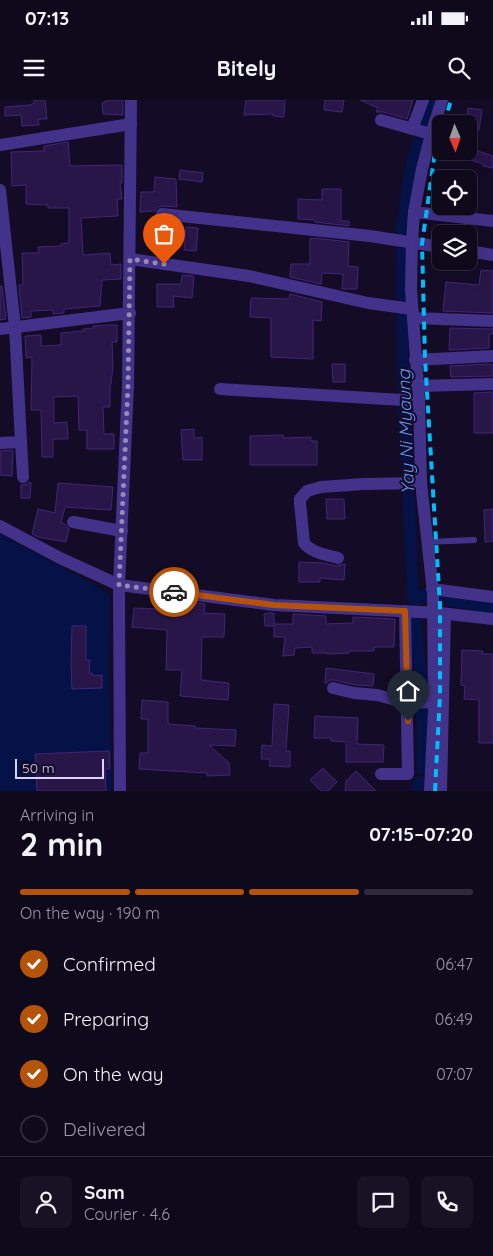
<!DOCTYPE html>
<html lang="en">
<head>
<meta charset="utf-8">
<style>
	:root { --surface:#0f091c; --page:#181225; --text:#f1f3f6; --muted:#9b9aa3; --line:#2f2a3b; --accent:#b45309 }
	body { margin:0; font-family:Quicksand,sans-serif; background:var(--page); color:var(--text); height:100vh; display:flex; flex-direction:column; font-size:19px; white-space:nowrap }
	* { box-sizing:border-box; margin:0 }
	p { font-size:16px; color:var(--muted) }
	.icon { flex:none; width:28px; height:28px; fill:none; stroke:currentColor; stroke-width:2; stroke-linecap:round; stroke-linejoin:round }
	.map { position:relative; height:691px; overflow:hidden }
	.panel { display:flex; flex-direction:column; background:var(--surface); flex:1 }
	.panel>* { flex:none }
	.needle { width:32px; rotate:178deg }
	.controls { position:absolute; left:432px; top:15px; display:grid; gap:10px }
	.controls a { display:grid; place-items:center; width:45px; height:45px; border-radius:8px; background:var(--surface); box-shadow:0 5px 20px #0002,0 0 0 1px var(--line); font-size:25px }
	.scale { position:absolute; left:15px; bottom:12px; width:89px; box-sizing:border-box; padding-left:5px; border:2px solid #ddd1ff; border-top:0; font-size:14px; line-height:18px; white-space:nowrap; color:#ddd1ff; -webkit-text-stroke:4px #140c26; paint-order:stroke }
	.pin { position:absolute; display:grid; place-items:center; width:42px; height:42px; color:#fff; margin:-51px -21px; border-radius:50% 50% 50% 0; rotate:-45deg; box-shadow:0 0 5px #0007 }
	.pin .icon { rotate:45deg }
	.courier { position:absolute; display:grid; place-items:center; width:50px; height:50px; margin:-25px; border:4px solid #b45309; border-radius:50%; background:#fff; color:#222; box-shadow:0 1px 6px #0007 }
	.headline em { font-style:normal; font-weight:700 }
	.headline div { display:flex; flex-direction:column-reverse }
	.headline { display:flex; align-items:center; justify-content:space-between; height:85px; padding:0 20px }
	h1 { font-size:32px; font-weight:700; line-height:38px }
	.bar { display:grid; grid-template-columns:repeat(4,1fr); gap:8px 5px; align-content:center; height:60px; padding:0 20px }
	.bar i { height:6px; border-radius:4px; background:var(--line) }
	.bar .selected { background:var(--accent) }
	.bar p { grid-column:span 4 }
	.line { display:flex; align-items:center; gap:12px; padding:0 20px; border-top:1px solid var(--line) }
	.line div { flex:1 }
	.round { display:grid; place-items:center; flex:none; width:52px; height:52px; border-radius:8px; background:var(--page) }
	ol { padding:0 20px; list-style:none }
	li { display:flex; align-items:center; gap:15px; height:55px }
	li p { margin-inline-start:auto }
	li .icon { padding:5px; border-radius:50%; background:var(--accent); color:#fff; stroke-width:4 }
	li:last-child { color:var(--muted) }
	li i { width:28px; height:28px; border:2px solid var(--line); border-radius:50% }
	.status { display:flex; justify-content:space-between; align-items:center; height:35px; padding:0 25px; background:var(--surface); direction:ltr }
	.status svg { height:14px; fill:currentColor }
	header { display:flex; justify-content:space-between; align-items:center; height:65px; padding:0 20px; background:var(--surface); font-size:22px; font-weight:700 }
	.map>svg:first-child { display:block }
	.water { fill:#041247 }
	.lines { fill:none; stroke-linecap:round; stroke-linejoin:round }
	.canal { stroke:#041247; stroke-width:12 }
	.building { fill:#281649; stroke:#422577 }
	.lane { stroke:#43328a; stroke-width:6 }
	.street { stroke:#43328a; stroke-width:12 }
	.rail { stroke:#00bdfc; stroke-width:4; stroke-dasharray:8 6; stroke-linecap:butt }
	.done { stroke:#978cb3; stroke-width:5; stroke-dasharray:0 9 }
	.route { stroke:#b45309; stroke-width:6 }
	.labels { text-anchor:middle; stroke-width:4; stroke-linejoin:round; paint-order:stroke }
	.water-label { font-size:18px; font-style:italic; fill:#5f9dff; stroke:#140c26 }
</style>
</head>
<body>
<div class="status"><b>07:13</b><svg viewBox="0 0 49 12"><path d="M0 12V9h3v3zM5 12V6h3v6zM10 12V3h3v9zM15 12V0h3v12zM26 1h20v11H26zM47 4h2v5h-2z"/></svg></div>
<header><svg class="icon" aria-label="menu" viewBox="0 0 24 24"><path d="M4 6h16M4 12h16M4 18h16"/></svg>Bitely<svg class="icon" aria-label="search" viewBox="0 0 24 24"><circle cx="10" cy="10" r="6"/><path d="M15 15l6 6"/></svg></header>
<div class="map">
<svg width="493" height="691" viewBox="0 0 493 691">
	<rect width="100%" height="100%" fill="#140c26"/>
	<polygon class="water" points="0,434 100,488 110,495 109,571 112,691 0,691"/>
	<g class="lines">
		<g class="canal">
			<polyline points="413,495 428,496 493,508"/>
			<polyline points="422,668 423,653 421,581 413,495 403,265 402,127 412,64 433,0"/>
			<polyline points="417,691 419,682"/>
		</g>
	</g>
	<g class="building">
		<polygon points="34,0 45,0 47,19 38,19 39,25 22,26 21,15 5,16 5,7 30,5 34,3"/>
		<polygon points="106,0 123,0 123,15 103,14 102,3 106,2"/>
		<polygon points="246,0 285,0 284,17 273,16 273,14 244,15"/>
		<polygon points="325,0 344,0 342,12 324,10"/>
		<polygon points="360,0 413,0 407,19 383,12 376,12 378,8"/>
		<polygon points="468,8 482,10 479,30 469,29 469,24 466,24"/>
		<polygon points="68,42 70,66 122,65 122,83 120,83 122,99 117,99 118,116 81,118 83,155 110,153 111,165 121,164 121,179 102,180 100,206 64,209 64,213 53,214 53,210 31,211 31,217 22,218 19,185 23,184 22,153 39,153 38,147 61,146 61,144 69,143 69,108 48,108 48,105 26,104 26,85 12,86 11,52 44,51 44,46"/>
		<polygon points="469,48 493,56 493,68 483,66 483,64 451,53 451,51 469,51"/>
		<polygon points="180,70 203,73 202,82 179,79"/>
		<polygon points="155,77 176,79 177,107 162,106 158,107 155,111 140,112 141,92 154,92"/>
		<polygon points="322,89 341,89 341,121 349,121 349,126 315,122 315,120 298,119 298,99 322,100"/>
		<polygon points="186,127 198,128 196,151 184,150"/>
		<polygon points="315,138 349,142 348,166 358,167 357,189 342,189 343,174 322,173 321,184 290,177 291,164 310,164 310,139"/>
		<polygon points="481,170 493,171 493,213 443,211 446,182 479,185"/>
		<polygon points="182,175 194,176 192,198 173,196 174,207 157,207 157,184 181,184"/>
		<polygon points="0,186 2,186 6,219 0,220"/>
		<polygon points="290,194 322,202 321,221 313,220 313,259 271,257 271,218 250,217 251,198 289,199"/>
		<polygon points="107,225 117,225 117,242 112,242 113,266 111,284 110,284 110,307 103,307 104,334 114,334 114,349 87,349 87,330 79,330 78,296 54,297 54,323 67,322 68,339 53,339 53,357 42,357 41,310 31,310 32,257 26,258 25,236 41,235 41,246 61,245 61,233 83,231 83,229 94,228 93,226"/>
		<polygon points="450,228 493,229 493,234 489,234 489,248 449,250"/>
		<polygon points="332,264 345,264 345,282 333,282"/>
		<polygon points="489,264 493,265 493,276 451,277 450,266"/>
		<polygon points="493,292 493,333 474,333 474,293"/>
		<polygon points="194,329 194,338 202,337 202,360 183,360 181,330"/>
		<polygon points="283,335 283,338 311,337 311,341 317,341 317,365 250,365 250,336"/>
		<polygon points="13,350 12,376 0,375 0,351"/>
		<polygon points="30,382 31,382 30,398 21,398 21,385 27,384"/>
		<polygon points="58,383 113,387 111,410 65,407 61,423 65,424 69,429 66,442 38,437 32,434 38,409 55,413"/>
		<polygon points="326,399 344,399 345,419 327,419"/>
		<polygon points="493,409 493,441 485,442 484,410"/>
		<polygon points="299,462 324,463 336,466 345,464 344,480 320,478 320,482 299,482"/>
		<polygon points="183,501 205,504 204,513 225,514 224,537 202,537 201,580 229,583 228,600 180,596 182,570 166,570 167,530 132,527 134,508 182,510"/>
		<polygon points="270,513 274,513 274,524 293,524 293,514 326,516 326,524 353,523 353,517 395,519 394,547 374,547 374,551 349,551 349,553 327,554 327,553 312,553 312,547 295,548 294,555 283,556 285,537 274,537 274,526 265,526 264,514"/>
		<polygon points="72,526 86,526 86,560 90,560 89,573 92,573 93,576 102,575 102,588 72,589 71,565"/>
		<polygon points="462,550 483,551 482,554 493,554 493,643 479,643 479,600 464,599 465,586 461,585"/>
		<polygon points="326,568 374,574 373,586 355,585 334,580 330,580 325,584"/>
		<polygon points="142,600 168,602 168,624 195,626 195,628 236,630 235,646 209,645 229,663 230,675 207,676 207,673 139,669 140,653 148,653 148,619 141,619"/>
		<polygon points="274,604 289,605 286,651 290,651 290,667 269,666 270,659 261,659 262,645 272,646"/>
		<polygon points="315,616 358,618 357,644 384,645 383,662 346,662 346,642 331,641 331,638 314,638"/>
		<polygon points="109,651 110,669 105,669 106,691 37,691 35,654"/>
		<polygon points="323,668 337,682 328,691 321,691 310,680"/>
		<polygon points="356,671 376,691 345,691 346,681"/>
	</g>
	<g class="lines">
		<polyline class="lane" points="426,442 474,440"/>
		<g class="street">
			<polyline points="381,20 431,34"/>
			<polyline points="412,29 423,0"/>
			<polyline points="0,45 131,24"/>
			<polyline points="0,90 15,227 21,342 0,343"/>
			<polyline points="414,112 493,121"/>
			<polyline points="162,114 370,136 441,147"/>
			<polyline points="469,151 493,155"/>
			<polyline points="130,159 249,176 368,203 412,209"/>
			<polyline points="413,218 493,221"/>
			<polyline points="0,229 130,213"/>
			<polyline points="415,260 493,256"/>
			<polyline points="417,286 493,284"/>
			<polyline points="220,289 419,301"/>
			<polyline points="21,342 23,377"/>
			<polyline points="73,422 122,431"/>
			<polyline points="0,426 60,458 119,485 274,505 440,513 493,519"/>
			<path d="M338 458C327 455 312 453 304 443L300 403V399L307 391 321 387 364 384 421 383"/>
			<polyline points="432,489 493,497"/>
			<polyline points="333,588 354,593 377,595 407,603 434,602"/>
			<polyline points="381,674 408,674 405,511"/>
			<polyline points="120,691 119,485 128,285 131,0"/>
			<polyline points="430,691 434,610 433,492 421,383 419,301 411,189 412,142 414,112 422,69 431,34 442,0"/>
			<polyline points="441,691 445,514"/>
		</g>
		<g class="rail">
			<polyline points="444,24 451,0"/>
			<polyline points="435,691 440,595 440,506 425,259 422,144 435,52 441,31"/>
		</g>
	</g>
	<g class="lines">
		<polyline class="done" points="164,164 130,159 128,285 119,485 174,492"/>
		<polyline class="route" points="174,492 274,505 405,511 408,621"/>
	</g>
	<g class="labels">
		<g class="water-label">
			<text transform="translate(406 332) rotate(-92)" y="6">Yay Ni Myaung</text>
		</g>
	</g>
</svg>
<div class="controls">
<a><svg class="needle" viewBox="-14 -14 28 28"><path d="M0-13l5 13h-10z" fill="#e53935"/><path d="M0 13l5-13h-10z" fill="#9b9aa3"/></svg></a>
<a><svg class="icon" aria-label="locate" viewBox="0 0 24 24"><circle cx="12" cy="12" r="6"/><path d="M12 2v4M12 18v4M2 12h4M18 12h4"/></svg></a>
<a><svg class="icon" aria-label="layers" viewBox="0 0 24 24"><path d="M12 4l9 5-9 5-9-5zM3 14l9 5 9-5"/></svg></a>
</div>
<div class="scale">50 m</div>
<div class="pin" style="left:164px;top:164px;background:#ea580c"><svg class="icon" aria-label="bag" viewBox="0 0 24 24"><path d="M5 8h14l-1 12H6zM9 8a3 3 0 0 1 6 0"/></svg></div>
<div class="pin" style="left:408px;top:621px;background:#1f2937"><svg class="icon" aria-label="home" viewBox="0 0 24 24"><path d="M3 11l9-7 9 7M6 9v11h12V9"/></svg></div>
<div class="courier" style="left:174px;top:492px"><svg class="icon" aria-label="car" viewBox="0 0 24 24"><path d="M5 17H2v-5l4-1 3-4h7l3 4 3 1v5h-3M9 17h6M6 11h13"/><circle cx="7" cy="17" r="2"/><circle cx="17" cy="17" r="2"/></svg></div>
</div>
<section class="panel">
<div class="headline"><div><h1>2 min</h1><p>Arriving in</p></div><em>07:15–07:20</em></div>
<div class="bar"><i class="selected"></i><i class="selected"></i><i class="selected"></i><i></i><p>On the way · 190 m</p></div>
<ol>
<li><svg class="icon" aria-label="check" viewBox="0 0 24 24"><path d="M5 12l5 5 9-10"/></svg>Confirmed<p>06:47</p></li>
<li><svg class="icon" aria-label="check" viewBox="0 0 24 24"><path d="M5 12l5 5 9-10"/></svg>Preparing<p>06:49</p></li>
<li><svg class="icon" aria-label="check" viewBox="0 0 24 24"><path d="M5 12l5 5 9-10"/></svg>On the way<p>07:07</p></li>
<li><i></i>Delivered</li>
</ol>
<div class="line" style="height:90px"><a class="round"><svg class="icon" aria-label="person" viewBox="0 0 24 24"><circle cx="12" cy="8" r="4"/><path d="M4 21q1-7 8-7t8 7"/></svg></a><div><b>Sam</b><p>Courier · 4.6</p></div><a class="round"><svg class="icon" aria-label="chat" viewBox="0 0 24 24"><path d="M4 5h16v11H9l-5 4z"/></svg></a><a class="round"><svg class="icon" aria-label="phone" viewBox="0 0 24 24"><path d="M5 4h4l2 5-3 2q2 4 5 5l2-3 5 2v4C11 20 4 13 5 4z"/></svg></a></div>
</section>
</body>
</html>
